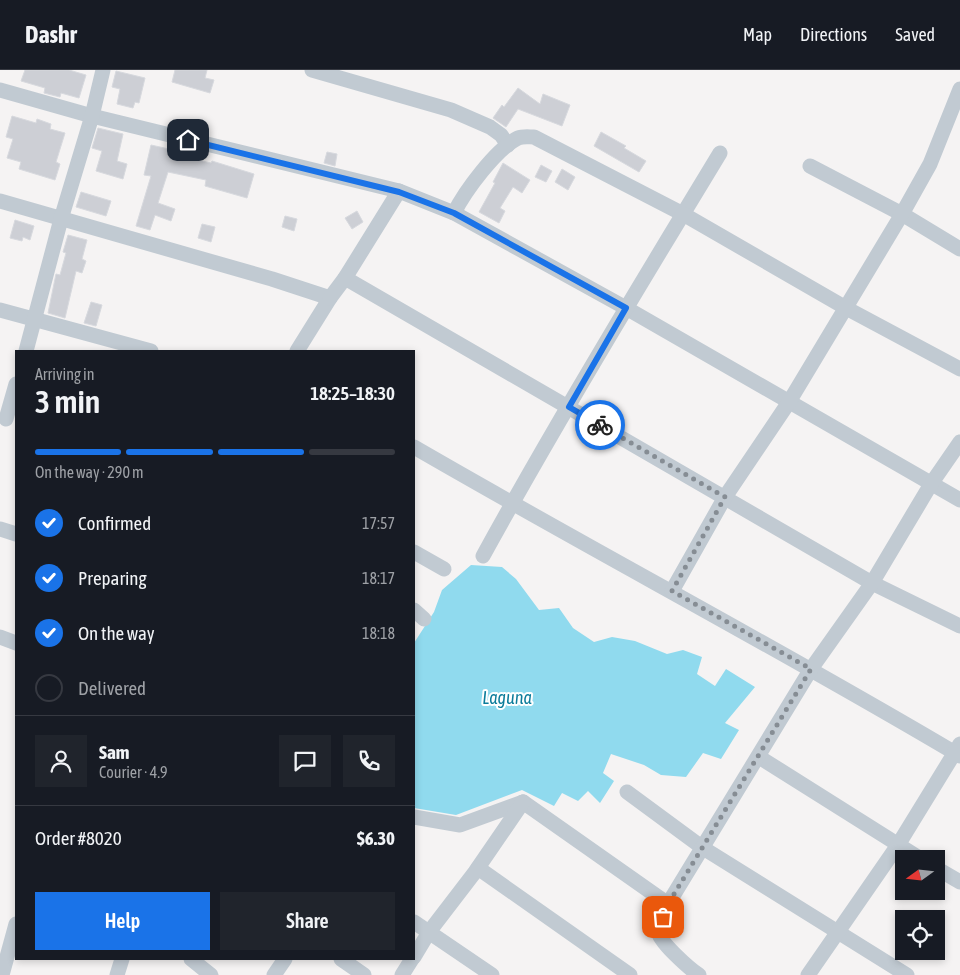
<!DOCTYPE html>
<html lang="en">
<head>
<meta charset="utf-8">
<style>
	:root { --surface:#171b24; --page:#20242c; --text:#f1f3f6; --muted:#9ea1a6; --line:#363941; --accent:#1a73e8 }
	body { margin:0; font-family:"Asap Condensed",sans-serif; background:var(--page); color:var(--text); height:100vh; display:flex; flex-direction:column; font-size:19px; white-space:nowrap }
	* { box-sizing:border-box; margin:0 }
	p { font-size:16px; color:var(--muted) }
	.icon { flex:none; width:28px; height:28px; fill:none; stroke:currentColor; stroke-width:2; stroke-linecap:round; stroke-linejoin:round }
	.map { position:relative; flex:1; overflow:hidden }
	.details { position:absolute; left:15px; top:280px; width:400px; height:610px; display:flex; flex-direction:column; background:var(--surface); border-radius:0px; box-shadow:0 2px 8px #0003 }
	.details>* { flex:none }
	.needle { width:32px; rotate:255deg }
	.fabs { position:absolute; left:895px; top:780px; display:grid; gap:10px }
	.fabs a { display:grid; place-items:center; width:50px; height:50px; border-radius:0px; background:var(--surface); box-shadow:0 2px 8px #0003; font-size:25px }
	.pin { position:absolute; display:grid; place-items:center; width:42px; height:42px; color:#fff; margin:-21px; border-radius:10px; box-shadow:0 2px 8px #0006 }
	.courier { position:absolute; display:grid; place-items:center; width:50px; height:50px; margin:-25px; border:4px solid #1a73e8; border-radius:50%; background:#fff; color:#222; box-shadow:0 1px 6px #0007 }
	.headline em { font-style:normal; font-weight:600 }
	.headline div { display:flex; flex-direction:column-reverse }
	.headline { display:flex; align-items:center; justify-content:space-between; height:85px; padding:0 20px }
	h1 { font-size:32px; font-weight:600; line-height:38px }
	.bar { display:grid; grid-template-columns:repeat(4,1fr); gap:8px 5px; align-content:center; height:60px; padding:0 20px }
	.bar i { height:6px; border-radius:4px; background:var(--line) }
	.bar .on { background:var(--accent) }
	.bar p { grid-column:span 4 }
	.line { display:flex; align-items:center; gap:12px; padding:0 20px; border-top:1px solid var(--line) }
	.line div { flex:1 }
	.round { display:grid; place-items:center; flex:none; width:52px; height:52px; border-radius:0px; background:var(--page) }
	ol { padding:0 20px; list-style:none }
	li { display:flex; align-items:center; gap:15px; height:55px }
	li p { margin-inline-start:auto }
	li .icon { padding:5px; border-radius:50%; background:var(--accent); color:#fff; stroke-width:4 }
	li:last-child { color:var(--muted) }
	li i { width:28px; height:28px; border:2px solid var(--line); border-radius:50% }
	.action { display:flex; gap:10px; margin-top:auto; padding:10px 20px }
	.action a { flex:1; height:58px; border-radius:0px; background:var(--accent); color:#fff; font-size:20px; font-weight:600; line-height:58px; text-align:center }
	.action a+a { background:var(--page); color:var(--text) }
	header { display:flex; align-items:center; gap:30px; box-sizing:border-box; height:70px; padding:0 25px; background:var(--surface); border-bottom:1px solid var(--line) }
	header strong { font-size:24px }
	nav { display:flex; gap:28px; margin-inline-start:auto; font-size:18px }
	.map>svg:first-child { display:block }
	.water { fill:#90daee }
	.building { fill:#cdcfd5; stroke:#d7d9de }
	.lines { fill:none; stroke-linecap:round; stroke-linejoin:round }
	.minor { stroke:#c1cad2; stroke-width:15 }
	.done { stroke:#868d94; stroke-width:5; stroke-dasharray:0 9 }
	.route { stroke:#1a73e8; stroke-width:6 }
	.labels { text-anchor:middle; stroke-width:4; stroke-linejoin:round; paint-order:stroke }
	.water-label { font-size:18px; font-style:italic; fill:#0c7c9b; stroke:#fff }
</style>
</head>
<body>
<header>
<strong>Dashr</strong>
<nav><a>Map</a><a>Directions</a><a>Saved</a></nav>
</header>
<div class="map">
<svg width="960" height="905" viewBox="0 0 960 905">
	<rect width="100%" height="100%" fill="#f5f3f3"/>
	<polygon class="water" points="471,495 502,497 516,509 539,540 559,538 573,558 594,572 612,567 635,571 667,584 683,580 702,587 697,604 715,616 726,599 755,617 725,653 739,660 721,689 703,683 686,707 661,705 644,695 611,684 603,703 614,711 600,733 588,721 578,731 562,723 554,736 522,720 456,745 414,738 414,573 434,542 442,520"/>
	<g class="building">
		<polygon points="25,0 69,0 86,5 79,28 61,23 60,27 44,23 45,18 21,11"/>
		<polygon points="175,0 207,0 205,8 214,10 210,23 172,12"/>
		<polygon points="116,1 145,8 139,33 135,32 133,38 117,34 120,19 112,17"/>
		<polygon points="518,18 540,34 543,24 570,35 562,56 518,39 506,57 493,48 502,35 504,37"/>
		<polygon points="12,46 36,53 37,49 51,54 50,59 65,63 56,92 60,94 55,110 19,99 21,92 7,88 13,69 6,67"/>
		<polygon points="98,58 123,64 117,91 127,94 123,109 96,101 102,81 92,78"/>
		<polygon points="601,62 626,76 624,78 646,91 639,102 594,76"/>
		<polygon points="151,75 169,79 168,83 211,93 212,91 254,104 247,128 205,116 206,110 168,102 158,133 175,139 171,151 155,145 150,160 136,156 151,106 144,105"/>
		<polygon points="327,82 337,84 335,96 324,93"/>
		<polygon points="503,93 530,110 522,123 513,117 500,138 505,141 499,153 479,142 495,113 493,112"/>
		<polygon points="541,95 552,101 546,112 535,107"/>
		<polygon points="562,99 575,107 568,120 555,112"/>
		<polygon points="81,122 111,131 106,146 76,137"/>
		<polygon points="357,141 363,152 352,159 345,148"/>
		<polygon points="285,146 297,149 294,161 282,157"/>
		<polygon points="15,150 34,156 30,170 23,167 22,171 10,168"/>
		<polygon points="202,154 215,157 211,172 198,168"/>
		<polygon points="68,165 87,170 82,189 86,191 82,203 76,201 65,248 48,243 56,204 60,205 66,183 63,182"/>
		<polygon points="91,232 102,235 96,256 84,253"/>
	</g>
	<g class="lines">
		<g class="minor">
			<polyline points="312,0 451,40 490,57 501,65 508,75"/>
			<polyline points="0,20 92,46 399,121 454,143 626,238 960,430"/>
			<polyline points="810,96 902,144 960,179"/>
			<polyline points="0,131 272,209 330,228 297,281"/>
			<path d="M454 143C465 121 496 79 518 68 523 66 529 67 534 67L683 144 720 83"/>
			<polyline points="345,208 872,513 960,556"/>
			<polyline points="330,228 345,208 399,121"/>
			<polyline points="0,240 151,281"/>
			<polyline points="26,281 61,149 92,46 103,0"/>
			<polyline points="6,349 16,314"/>
			<path d="M414 377C595 482 780 579 960 686"/>
			<polyline points="0,459 16,464"/>
			<polyline points="414,482 444,499"/>
			<path d="M483 486C546 371 615 256 683 144L846 238 960 299"/>
			<polyline points="672,521 725,427 789,332 902,144 930,94 960,19"/>
			<polyline points="414,540 424,549"/>
			<polyline points="0,567 16,573"/>
			<polyline points="759,687 921,789"/>
			<polyline points="627,722 703,778 907,905"/>
			<polyline points="523,732 668,834"/>
			<polyline points="414,747 460,755 523,732"/>
			<polyline points="478,798 630,905"/>
			<polyline points="936,798 960,812"/>
			<polyline points="414,852 492,905"/>
			<polyline points="414,887 429,862 475,802 523,732"/>
			<polyline points="191,889 211,905"/>
			<polyline points="341,889 364,905"/>
			<polyline points="2,905 16,854"/>
			<polyline points="117,905 122,889"/>
			<polyline points="274,905 285,889"/>
			<polyline points="402,905 412,889"/>
			<path d="M699 905C690 899 658 871 658 861 658 853 665 842 668 834L811 599 872 513 931 414 960 372"/>
			<polyline points="808,905 898,775 960,674"/>
		</g>
	</g>
	<g class="lines">
		<polyline class="done" points="600,355 725,427 672,521 811,599 668,834 663,847"/>
		<polyline class="route" points="188,70 399,122 454,143 626,238 569,337 600,355"/>
	</g>
	<g class="labels">
		<g class="water-label">
			<text x="507" y="634">Laguna</text>
		</g>
	</g>
</svg>
<div class="fabs">
<a><svg class="needle" viewBox="-14 -14 28 28"><path d="M0-13l5 13h-10z" fill="#e53935"/><path d="M0 13l5-13h-10z" fill="#9ea1a6"/></svg></a>
<a><svg class="icon" aria-label="locate" viewBox="0 0 24 24"><circle cx="12" cy="12" r="6"/><path d="M12 2v4M12 18v4M2 12h4M18 12h4"/></svg></a>
</div>
<div class="pin" style="left:663px;top:847px;background:#ea580c"><svg class="icon" aria-label="bag" viewBox="0 0 24 24"><path d="M5 8h14l-1 12H6zM9 8a3 3 0 0 1 6 0"/></svg></div>
<div class="pin" style="left:188px;top:70px;background:#1f2937"><svg class="icon" aria-label="home" viewBox="0 0 24 24"><path d="M3 11l9-7 9 7M6 9v11h12V9"/></svg></div>
<div class="courier" style="left:600px;top:355px"><svg class="icon" aria-label="bike" viewBox="0 0 24 24"><circle cx="6" cy="16" r="4"/><circle cx="18" cy="16" r="4"/><path d="M6 16l4-8h5l3 8M10 8l3 8H6M13 5h3"/></svg></div>
<section class="details">
<div class="headline"><div><h1>3 min</h1><p>Arriving in</p></div><em>18:25–18:30</em></div>
<div class="bar"><i class="on"></i><i class="on"></i><i class="on"></i><i></i><p>On the way · 290 m</p></div>
<ol>
<li><svg class="icon" aria-label="check" viewBox="0 0 24 24"><path d="M5 12l5 5 9-10"/></svg>Confirmed<p>17:57</p></li>
<li><svg class="icon" aria-label="check" viewBox="0 0 24 24"><path d="M5 12l5 5 9-10"/></svg>Preparing<p>18:17</p></li>
<li><svg class="icon" aria-label="check" viewBox="0 0 24 24"><path d="M5 12l5 5 9-10"/></svg>On the way<p>18:18</p></li>
<li><i></i>Delivered</li>
</ol>
<div class="line" style="height:90px"><a class="round"><svg class="icon" aria-label="person" viewBox="0 0 24 24"><circle cx="12" cy="8" r="4"/><path d="M4 21q1-7 8-7t8 7"/></svg></a><div><b>Sam</b><p>Courier · 4.9</p></div><a class="round"><svg class="icon" aria-label="chat" viewBox="0 0 24 24"><path d="M4 5h16v11H9l-5 4z"/></svg></a><a class="round"><svg class="icon" aria-label="phone" viewBox="0 0 24 24"><path d="M5 4h4l2 5-3 2q2 4 5 5l2-3 5 2v4C11 20 4 13 5 4z"/></svg></a></div>
<div class="line" style="height:65px"><div>Order #8020</div><b>$6.30</b></div>
<div class="action"><a>Help</a><a>Share</a></div>
</section>
</div>
</body>
</html>
